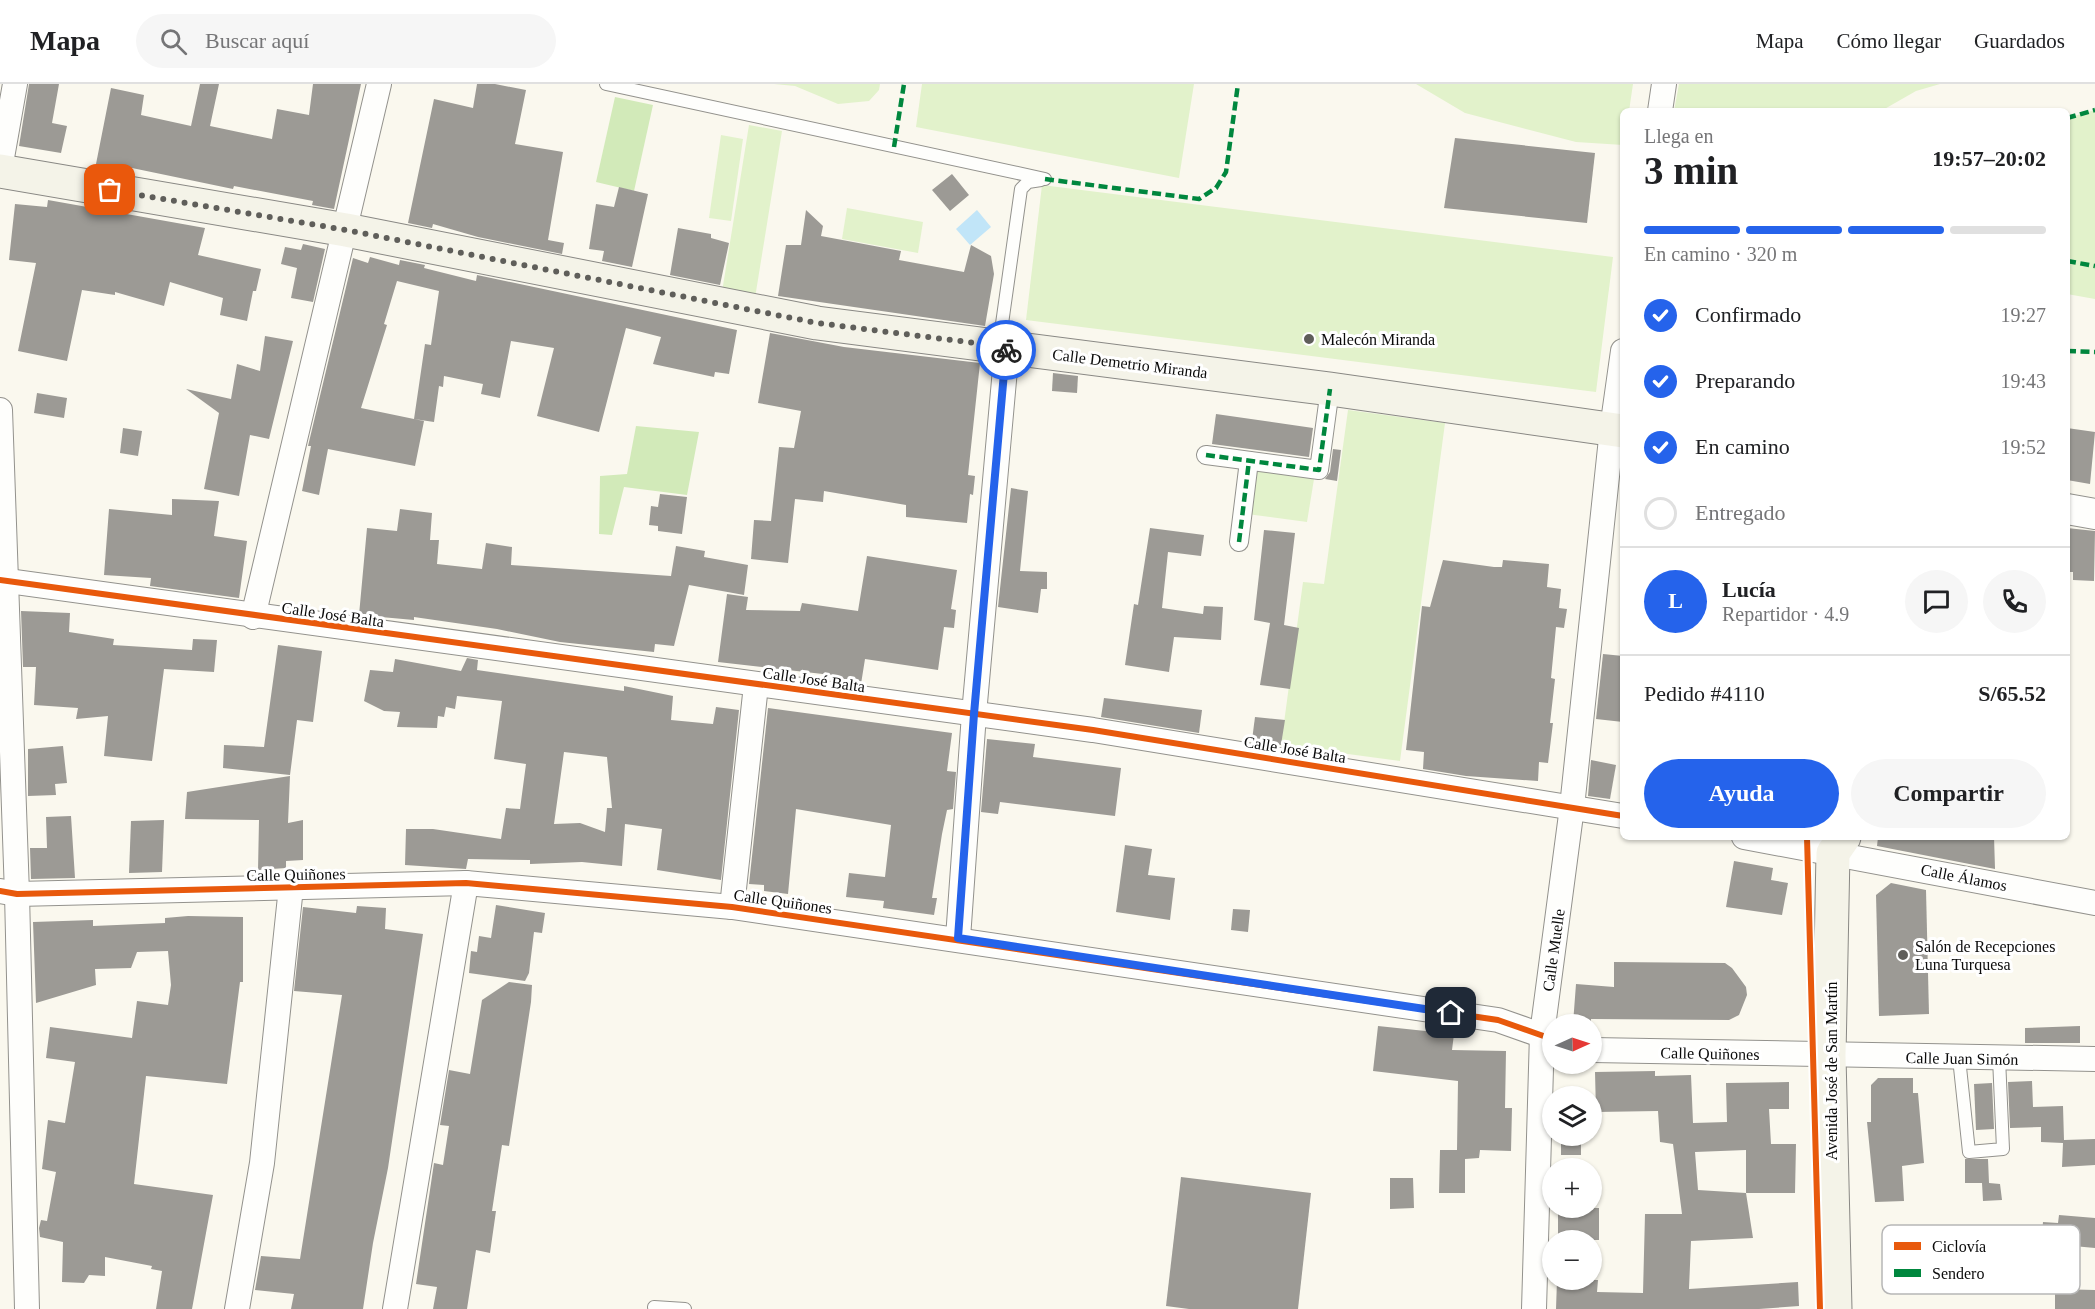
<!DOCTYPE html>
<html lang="es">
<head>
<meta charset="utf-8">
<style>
	:root { --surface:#fff; --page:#f6f6f6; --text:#202124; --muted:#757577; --line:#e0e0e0; --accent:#2563eb }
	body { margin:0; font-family:Georgia,serif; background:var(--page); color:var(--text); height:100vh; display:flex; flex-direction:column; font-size:22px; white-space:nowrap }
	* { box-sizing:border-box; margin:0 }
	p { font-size:20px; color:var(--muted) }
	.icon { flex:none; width:33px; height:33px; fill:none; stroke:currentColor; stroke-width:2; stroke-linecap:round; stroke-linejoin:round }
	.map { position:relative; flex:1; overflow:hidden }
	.sheet { position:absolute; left:1620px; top:24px; width:450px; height:732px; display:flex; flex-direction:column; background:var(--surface); border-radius:9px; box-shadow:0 2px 4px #0004 }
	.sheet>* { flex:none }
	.needle { width:39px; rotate:87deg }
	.fabs { position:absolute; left:1542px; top:930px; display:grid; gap:12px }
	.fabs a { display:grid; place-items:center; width:60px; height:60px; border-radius:50%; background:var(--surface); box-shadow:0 2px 4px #0004; font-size:30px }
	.pin { position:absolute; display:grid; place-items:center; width:51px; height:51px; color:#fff; margin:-26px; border-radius:12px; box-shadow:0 3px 9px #0006 }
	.courier { position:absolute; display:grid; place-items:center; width:60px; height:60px; margin:-30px; border:4px solid #2563eb; border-radius:50%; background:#fff; color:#222; box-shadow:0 2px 8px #0007 }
	.head em { font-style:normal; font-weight:700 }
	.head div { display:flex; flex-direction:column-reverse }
	.head { display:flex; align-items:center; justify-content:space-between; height:102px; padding:0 24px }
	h1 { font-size:39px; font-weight:700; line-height:45px }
	.bar { display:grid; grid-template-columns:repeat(4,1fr); gap:9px 6px; align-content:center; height:72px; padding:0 24px }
	.bar i { height:8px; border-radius:4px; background:var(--line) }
	.bar .on { background:var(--accent) }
	.bar p { grid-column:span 4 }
	.line { display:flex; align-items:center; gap:15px; padding:0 24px; border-top:2px solid var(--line) }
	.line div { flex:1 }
	.round { display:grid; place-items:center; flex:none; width:63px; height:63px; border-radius:32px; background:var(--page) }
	ol { padding:0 24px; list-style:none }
	li { display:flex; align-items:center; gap:18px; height:66px }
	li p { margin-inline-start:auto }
	li .icon { padding:6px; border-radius:50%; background:var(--accent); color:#fff; stroke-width:4 }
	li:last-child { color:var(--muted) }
	li i { width:33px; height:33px; border:3px solid var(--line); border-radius:50% }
	.primary-button { display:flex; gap:12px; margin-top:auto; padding:12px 24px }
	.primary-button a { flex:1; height:69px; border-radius:36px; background:var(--accent); color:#fff; font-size:24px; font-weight:700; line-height:69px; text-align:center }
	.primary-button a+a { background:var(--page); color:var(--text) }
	header { display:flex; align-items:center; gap:36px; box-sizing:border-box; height:84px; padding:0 30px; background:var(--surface); border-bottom:2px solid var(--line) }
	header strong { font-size:28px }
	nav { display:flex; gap:33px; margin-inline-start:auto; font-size:21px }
	.search { width:420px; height:54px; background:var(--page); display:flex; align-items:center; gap:15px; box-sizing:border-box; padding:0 21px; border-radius:33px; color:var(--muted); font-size:22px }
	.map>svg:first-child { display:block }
	.green { fill:#e2f2cb }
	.forest { fill:#d2eab9 }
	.water { fill:#c1e5f8 }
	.building { fill:#9c9a95; fill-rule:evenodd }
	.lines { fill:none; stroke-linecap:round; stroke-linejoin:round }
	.service-casing { stroke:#93928d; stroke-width:14 }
	.pedestrian-casing { stroke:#93928d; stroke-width:20 }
	.minor-casing { stroke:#93928d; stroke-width:26 }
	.tertiary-casing { stroke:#93928d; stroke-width:32 }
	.secondary-casing { stroke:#898884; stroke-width:35 }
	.service { stroke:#fefefc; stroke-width:12 }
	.pedestrian { stroke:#fefefc; stroke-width:18 }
	.minor { stroke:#fefefc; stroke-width:24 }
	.tertiary { stroke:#fefefc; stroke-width:30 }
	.secondary { stroke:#f4f3e8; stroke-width:33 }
	.quiet { stroke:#00873e; stroke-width:4.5; stroke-dasharray:9 4.5; stroke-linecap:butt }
	.cycleway-casing { stroke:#fff; stroke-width:10 }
	.cycleway { stroke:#e8590c; stroke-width:6 }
	.done { stroke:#5f5e5a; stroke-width:6; stroke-dasharray:0 10.8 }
	.route { stroke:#2563eb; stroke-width:8 }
	.poi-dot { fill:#5f5e5a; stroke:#fff; stroke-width:2 }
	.labels { text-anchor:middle; stroke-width:6; stroke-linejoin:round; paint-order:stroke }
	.poi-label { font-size:16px; fill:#0b0b0b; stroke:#fff; text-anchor:start }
	.street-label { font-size:16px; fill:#0b0b0b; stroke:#fff }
	.key { fill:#fff; stroke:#b6b6b6; stroke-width:1.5 }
	.key-label { font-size:16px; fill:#0b0b0b }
</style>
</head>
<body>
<header>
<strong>Mapa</strong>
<div class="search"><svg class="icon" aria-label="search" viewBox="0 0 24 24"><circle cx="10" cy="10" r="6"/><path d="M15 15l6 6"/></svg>Buscar aquí</div>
<nav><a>Mapa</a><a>Cómo llegar</a><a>Guardados</a></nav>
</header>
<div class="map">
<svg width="2095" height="1225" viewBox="0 0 2095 1225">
	<rect width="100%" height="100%" fill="#faf8ee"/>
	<g class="green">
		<polygon points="774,0 880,0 879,6 869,17 838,20 795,2"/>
		<polygon points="922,0 1194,0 1179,94 916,43"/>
		<polygon points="1416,0 1633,0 1629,27 1623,27 1623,61 1576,58 1465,29"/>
		<polygon points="1679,0 1940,0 1916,7 1881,27 1674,27"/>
		<polygon points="2095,26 2095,215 2067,210 2067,34"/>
		<polygon points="749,41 782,47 755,214 722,208"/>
		<polygon points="721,51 743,55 731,137 709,134"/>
		<polygon points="1042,101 1613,173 1596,308 1026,236"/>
		<polygon points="847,124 923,138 918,169 842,155"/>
		<polygon points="1348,326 1445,339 1400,677 1281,661 1303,498 1324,500"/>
		<polygon points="1252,380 1315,389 1307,438 1247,430"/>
	</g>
	<g class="forest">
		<polygon points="615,13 653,21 634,107 596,98"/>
		<polygon points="636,342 699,348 687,411 624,403 612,451 599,450 600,392 627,390"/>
	</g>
	<polygon class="water" points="977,126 991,143 970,161 956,145"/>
	<g class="building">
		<polygon points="29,0 59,0 52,39 67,42 61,69 19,62"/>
		<polygon points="200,0 219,0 210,42 272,55 277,25 309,31 313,0 361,0 334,125 312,121 313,117 234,102 233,105 132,84 131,88 114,86 114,82 96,80 111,4 144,11 141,31 191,42"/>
		<polygon points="477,0 495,0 526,6 515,60 563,68 548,156 564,159 562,170 478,153 433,140 432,144 408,139 434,15 473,24"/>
		<polygon points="1455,54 1595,69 1587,139 1444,124"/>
		<polygon points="952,90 969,111 950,127 932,106"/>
		<polygon points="619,103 648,110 632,183 602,177 604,167 589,165 596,120 614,123"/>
		<polygon points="48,116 205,144 198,171 261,185 256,207 253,207 247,237 220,231 223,214 170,198 164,222 115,208 115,211 82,206 67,277 18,267 36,179 9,176 15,120 47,123"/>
		<polygon points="806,126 823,142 821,152 901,167 899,176 964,188 971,161 991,172 994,190 985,242 778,212 786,161 801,161"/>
		<polygon points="678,144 711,150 711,154 729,159 720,201 670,191"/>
		<polygon points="303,160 325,165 313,218 291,214 297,184 281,180 285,163 301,166"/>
		<path d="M370 173 399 181 400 176 425 181 424 184 476 197 477 191 737 246 729 290 715 288 714 293 653 280 661 253 626 244 599 348 537 332 554 264 511 257 500 314 481 310 483 300 444 292 443 303 439 302 434 338 414 335 424 337 415 382 328 365 319 411 302 407 311 362H308L353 174 368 179ZM397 197 439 207 431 261 425 260 414 335 361 324 387 241 384 240Z"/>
		<polygon points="770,249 844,263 980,279 968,391 975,392 973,411 970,410 967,439 906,433 906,421 824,407 823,418 795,415 788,479 751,475 754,436 771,437 779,363 794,364 801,327 758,319"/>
		<polygon points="265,252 293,257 269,355 250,351 239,412 204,405 219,329 186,305 231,315 237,280 260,287"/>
		<polygon points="1053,289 1078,292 1077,309 1052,307"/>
		<polygon points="37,309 67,314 64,334 34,329"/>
		<polygon points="1216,330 1313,344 1309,373 1212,360"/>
		<polygon points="123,344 142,347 138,372 120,369"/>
		<polygon points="2067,344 2095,348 2090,400 2067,396"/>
		<polygon points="1333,365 1341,366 1337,397 1325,395 1330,388"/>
		<polygon points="1011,404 1028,407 1020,487 1047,488 1047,505 1041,505 1038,529 998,523"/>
		<polygon points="660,410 687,413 682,450 658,447 658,442 649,441 651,422 658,423"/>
		<polygon points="172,415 219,417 214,452 247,457 239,514 150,502 151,494 104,491 109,425 172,431"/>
		<polygon points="400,425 432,429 430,456 439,456 437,480 482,485 486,459 512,463 511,481 671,492 676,462 705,467 704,473 748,481 744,511 689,501 674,562 655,560 654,568 560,558 497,545 414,533 414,536 359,531 367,444 397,447"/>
		<polygon points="1150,444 1204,451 1201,472 1168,468 1162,524 1203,530 1204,522 1223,523 1221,556 1174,553 1169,588 1125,581 1134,520 1138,521"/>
		<polygon points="2067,444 2095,447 2094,497 2073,496 2073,488 2067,488"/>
		<polygon points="1264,446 1295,449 1284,541 1299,544 1290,605 1260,601 1270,539 1254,536"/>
		<polygon points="867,472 957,486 951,525 956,526 954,544 944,543 938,586 865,575 861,600 839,597 840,592 718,578 727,510 748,513 746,526 800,527 802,519 858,527"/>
		<polygon points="1443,476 1494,483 1502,483 1503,476 1549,480 1547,503 1561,505 1559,524 1567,525 1564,544 1556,543 1551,594 1555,595 1550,639 1553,639 1548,679 1539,678 1538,697 1466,692 1423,685 1424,668 1406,666 1422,522 1430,523"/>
		<polygon points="21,527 70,529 69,548 114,555 113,561 192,566 193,555 217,556 214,588 164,585 152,677 104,672 108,632 76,635 78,624 34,621 36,583 23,583"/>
		<polygon points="278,561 322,567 313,638 297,636 290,691 223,684 224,661 264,663"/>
		<polygon points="1603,570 1623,572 1623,638 1596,635"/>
		<path d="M467 574 478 576 477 586 624 607V602L673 612 671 636 713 640 716 623 739 626 721 796 657 786 662 745 625 740 622 782 582 778 530 780V776L468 775 466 785 405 781 406 745H433L501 755 506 724 520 725 526 680 494 675 502 617 457 612 455 625 446 623 444 633 438 632 437 644 397 643 400 628 384 627 364 617 370 586 393 588 395 575 461 587ZM564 668 607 673 612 724H607L605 748 580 739 554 740Z"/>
		<polygon points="1104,614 1202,626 1199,649 1101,633"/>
		<polygon points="768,624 952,649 947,687 956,688 953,725 947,726 942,750 932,814 937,814 934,831 883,824 884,817 846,813 849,789 885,793 891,741 796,725 788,810 764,807 764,801 749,800"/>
		<polygon points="1255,633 1285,636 1281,661 1252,656"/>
		<polygon points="987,655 1035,660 1033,673 1121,684 1115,732 1000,718 998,730 981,728"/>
		<polygon points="63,662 67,699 55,700 56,711 28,712 28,665"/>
		<polygon points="1591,676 1616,681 1610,715 1588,712"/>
		<polygon points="290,692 288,739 303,736 303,776 286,777 286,784 258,786 259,736 185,735 187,708"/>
		<polygon points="71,732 75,794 31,795 30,764 47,764 46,733"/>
		<polygon points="164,736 162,788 129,789 131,737"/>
		<polygon points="1878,753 1994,753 1995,785 1877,762"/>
		<polygon points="1125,761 1152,765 1148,791 1175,794 1170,836 1116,828"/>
		<polygon points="1734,777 1773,784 1771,796 1788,799 1782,831 1726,823"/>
		<polygon points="1891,799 1926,806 1929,930 1879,932 1876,811"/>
		<polygon points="496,821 545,829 542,849 534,848 529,889 525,897 469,889 471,867 477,868 479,852 491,854"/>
		<polygon points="357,822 386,824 385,845 423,850 388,1084 373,1159 363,1225 291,1225 294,1210 255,1206 261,1172 300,1175 342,911 294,907 303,823 356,829"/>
		<polygon points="1233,825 1250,826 1248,848 1231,846"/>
		<polygon points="188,832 243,833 243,898 240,898 227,1000 146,992 134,1100 213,1111 192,1225 156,1225 162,1187 151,1185 152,1182 105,1173 105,1192 89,1191 84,1199 62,1198 63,1158 40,1153 39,1144 41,1136 47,1137 56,1088 42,1085 48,1036 65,1039 75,978 46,974 50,943 132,954 137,917 168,921 171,901 168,867 137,868 131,884 95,885 96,901 36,919 33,838 93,836 93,842 165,839 165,834"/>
		<polygon points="1614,878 1725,879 1732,884 1746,903 1747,911 1739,931 1729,936 1591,935 1591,940 1573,940 1576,900 1614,903"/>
		<polygon points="509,898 532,901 531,918 509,1062 502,1061 492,1127 496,1127 490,1169 476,1166 467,1225 433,1225 437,1203 416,1200 434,1079 443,1081 449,1042 440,1041 449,986 470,990 482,916"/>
		<polygon points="1378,942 1454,950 1452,966 1506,967 1505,1024 1512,1024 1511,1067 1480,1066 1479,1074 1465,1075 1465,1109 1439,1109 1440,1066 1457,1066 1458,997 1373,987"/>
		<polygon points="2080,942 2080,959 2025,959 2025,944"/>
		<path d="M1655 987V992L1691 991 1693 1039 1727 1038 1726 999 1789 998V1025H1769L1771 1060H1796L1795 1109H1746L1753 1154 1691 1157 1689 1205 1798 1198 1799 1222 1759 1225H1556L1557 1196H1598L1597 1208 1643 1209 1645 1130H1682L1673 1060 1660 1058 1658 1027 1596 1028 1595 988ZM1746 1066V1109L1698 1106 1695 1068Z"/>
		<polygon points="1878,994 1913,994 1913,1009 1918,1009 1924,1079 1902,1082 1904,1117 1875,1118 1867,1038 1871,1038 1871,1001"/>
		<polygon points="2032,997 2033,1023 2063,1022 2064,1056 2095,1055 2095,1081 2062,1083 2063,1059 2041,1058 2041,1043 2010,1044 2008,998"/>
		<polygon points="1992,999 1994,1045 1976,1046 1974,1000"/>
		<rect x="1561" y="1052" width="20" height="19"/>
		<polygon points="1965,1075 1988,1075 1989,1099 2000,1100 2002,1116 1983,1117 1982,1099 1965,1099"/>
		<polygon points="1181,1093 1311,1109 1298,1225 1189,1225 1166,1222"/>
		<polygon points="1390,1094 1413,1094 1414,1124 1390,1125"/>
		<rect x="1558" y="1124" width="41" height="32"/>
		<polygon points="2059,1131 2095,1134 2095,1164 2041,1159 2043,1138 2058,1139"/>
		<polygon points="2055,1205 2095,1206 2095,1225 2055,1225"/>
	</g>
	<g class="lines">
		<g class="service-casing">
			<g id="service">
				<polyline points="606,0 1045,95"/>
				<polyline points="999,261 1021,105 1028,98 1041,96"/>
				<polyline points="1959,974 1969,1068 2003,1065 1999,974"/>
				<polyline points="654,1223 685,1225"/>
			</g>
		</g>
		<g class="pedestrian-casing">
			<g id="pedestrian">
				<polyline points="1206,371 1319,386 1330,305"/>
				<polyline points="1239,458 1249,377"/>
			</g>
		</g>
		<g class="minor-casing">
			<g id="minor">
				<polyline points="1660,27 1664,0"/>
				<polyline points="0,85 15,0"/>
				<polyline points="0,326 17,810 27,1225"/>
				<polyline points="0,496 1093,646 1623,732"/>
				<polyline points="253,533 379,0"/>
				<polyline points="1744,753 2095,819"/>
				<polyline points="0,807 17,810 466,799 732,823 1498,936 1552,955"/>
				<polyline points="732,823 756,601"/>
				<polyline points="958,854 974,630 1007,263"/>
				<polyline points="1592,966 2095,975"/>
				<polyline points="237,1225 262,1079 291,803"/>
				<polyline points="395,1225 466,799"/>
				<polyline points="1534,1225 1542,950 1572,723 1612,345 1623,267"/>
			</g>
		</g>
		<g class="tertiary-casing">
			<polyline id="tertiary" points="2067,425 2095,430"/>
		</g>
		<g class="secondary-casing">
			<g id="secondary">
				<polyline points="0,87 346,146 817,239 1330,305 1623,347"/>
				<polyline points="1835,1225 1829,972 1833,769 1844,753"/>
			</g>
		</g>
		<use href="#service" class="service"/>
		<use href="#pedestrian" class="pedestrian"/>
		<use href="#minor" class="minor"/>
		<use href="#tertiary" class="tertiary"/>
		<use href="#secondary" class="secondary"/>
		<g class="quiet">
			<polyline points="2067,34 2095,26"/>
			<polyline points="894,63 904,0"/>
			<polyline points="1045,95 1199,115 1216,104 1226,88 1238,0"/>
			<polyline points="2067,177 2095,182"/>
			<polyline points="2067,267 2095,268"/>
			<polyline points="1206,371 1319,386 1330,305"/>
			<polyline points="1239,458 1249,377"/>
		</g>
		<g class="cycleway-casing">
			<g id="cycleway">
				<polyline points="0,496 1093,646 1623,732"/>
				<polyline points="1807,753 1820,1225"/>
				<polyline points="0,807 17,810 466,799 732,823 1498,936 1552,955"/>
			</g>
		</g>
		<use href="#cycleway" class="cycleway"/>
	</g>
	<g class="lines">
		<polyline class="done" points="110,106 346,146 817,239 1007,263 1006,266"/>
		<polyline class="route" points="1006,266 974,630 958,854 1451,929"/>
	</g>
	<g class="poi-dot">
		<circle cx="1309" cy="255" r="6"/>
		<circle cx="1903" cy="871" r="6"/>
	</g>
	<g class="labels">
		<g class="poi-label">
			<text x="1321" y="261">Malecón Miranda</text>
			<text x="1915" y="868">Salón de Recepciones<tspan x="1915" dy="18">Luna Turquesa</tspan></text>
		</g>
		<g class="street-label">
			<text transform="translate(1130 279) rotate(7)" y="6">Calle Demetrio Miranda</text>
			<text transform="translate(333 530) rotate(8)" y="6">Calle José Balta</text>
			<text transform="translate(814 595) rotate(8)" y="6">Calle José Balta</text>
			<text transform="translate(1295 665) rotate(9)" y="6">Calle José Balta</text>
			<text transform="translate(296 790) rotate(-1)" y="6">Calle Quiñones</text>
			<text transform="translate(1964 793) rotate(11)" y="6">Calle Álamos</text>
			<text transform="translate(783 817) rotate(8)" y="6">Calle Quiñones</text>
			<text transform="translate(1553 866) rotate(-82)" y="6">Calle Muelle</text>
			<text transform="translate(1710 969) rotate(1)" y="6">Calle Quiñones</text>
			<text transform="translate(1962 974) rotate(1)" y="6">Calle Juan Simón</text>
			<text transform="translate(1831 987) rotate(-90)" y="6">Avenida José de San Martín</text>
		</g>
	</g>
	<rect x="1882" y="1141" width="198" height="69" rx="9" class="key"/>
	<rect x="1894" y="1158" width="27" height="8" fill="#e8590c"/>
	<rect x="1894" y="1185" width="27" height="8" fill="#00873e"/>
	<g class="key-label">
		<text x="1932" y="1168">Ciclovía</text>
		<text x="1932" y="1195">Sendero</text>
	</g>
</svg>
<div class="fabs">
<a><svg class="needle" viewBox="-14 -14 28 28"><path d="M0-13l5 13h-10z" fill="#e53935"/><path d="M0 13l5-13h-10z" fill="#757577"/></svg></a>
<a><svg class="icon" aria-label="layers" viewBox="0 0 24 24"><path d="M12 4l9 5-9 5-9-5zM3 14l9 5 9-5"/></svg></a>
<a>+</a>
<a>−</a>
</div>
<div class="pin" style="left:110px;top:106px;background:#ea580c"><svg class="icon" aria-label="bag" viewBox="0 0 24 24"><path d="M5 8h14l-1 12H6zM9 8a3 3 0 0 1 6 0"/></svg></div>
<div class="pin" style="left:1451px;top:929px;background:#1f2937"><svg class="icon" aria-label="home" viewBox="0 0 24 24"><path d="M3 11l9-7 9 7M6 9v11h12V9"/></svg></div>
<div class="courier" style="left:1006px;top:266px"><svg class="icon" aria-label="bike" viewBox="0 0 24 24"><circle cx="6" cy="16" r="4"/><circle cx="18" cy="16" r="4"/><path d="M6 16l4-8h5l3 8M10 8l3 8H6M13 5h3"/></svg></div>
<section class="sheet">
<div class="head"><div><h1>3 min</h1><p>Llega en</p></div><em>19:57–20:02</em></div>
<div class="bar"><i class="on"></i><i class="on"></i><i class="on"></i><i></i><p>En camino · 320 m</p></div>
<ol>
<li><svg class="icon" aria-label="check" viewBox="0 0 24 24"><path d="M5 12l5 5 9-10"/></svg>Confirmado<p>19:27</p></li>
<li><svg class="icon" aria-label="check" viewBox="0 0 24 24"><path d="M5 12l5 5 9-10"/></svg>Preparando<p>19:43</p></li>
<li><svg class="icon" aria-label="check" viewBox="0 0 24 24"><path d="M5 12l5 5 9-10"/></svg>En camino<p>19:52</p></li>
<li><i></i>Entregado</li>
</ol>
<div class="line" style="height:108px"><b class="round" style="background:var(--accent);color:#fff">L</b><div><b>Lucía</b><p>Repartidor · 4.9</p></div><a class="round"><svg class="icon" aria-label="chat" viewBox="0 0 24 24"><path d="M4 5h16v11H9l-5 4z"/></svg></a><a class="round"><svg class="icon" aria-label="phone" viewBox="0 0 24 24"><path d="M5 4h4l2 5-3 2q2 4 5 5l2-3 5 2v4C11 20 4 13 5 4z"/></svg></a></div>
<div class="line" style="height:78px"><div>Pedido #4110</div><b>S/65.52</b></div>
<div class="primary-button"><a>Ayuda</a><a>Compartir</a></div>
</section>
</div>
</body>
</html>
